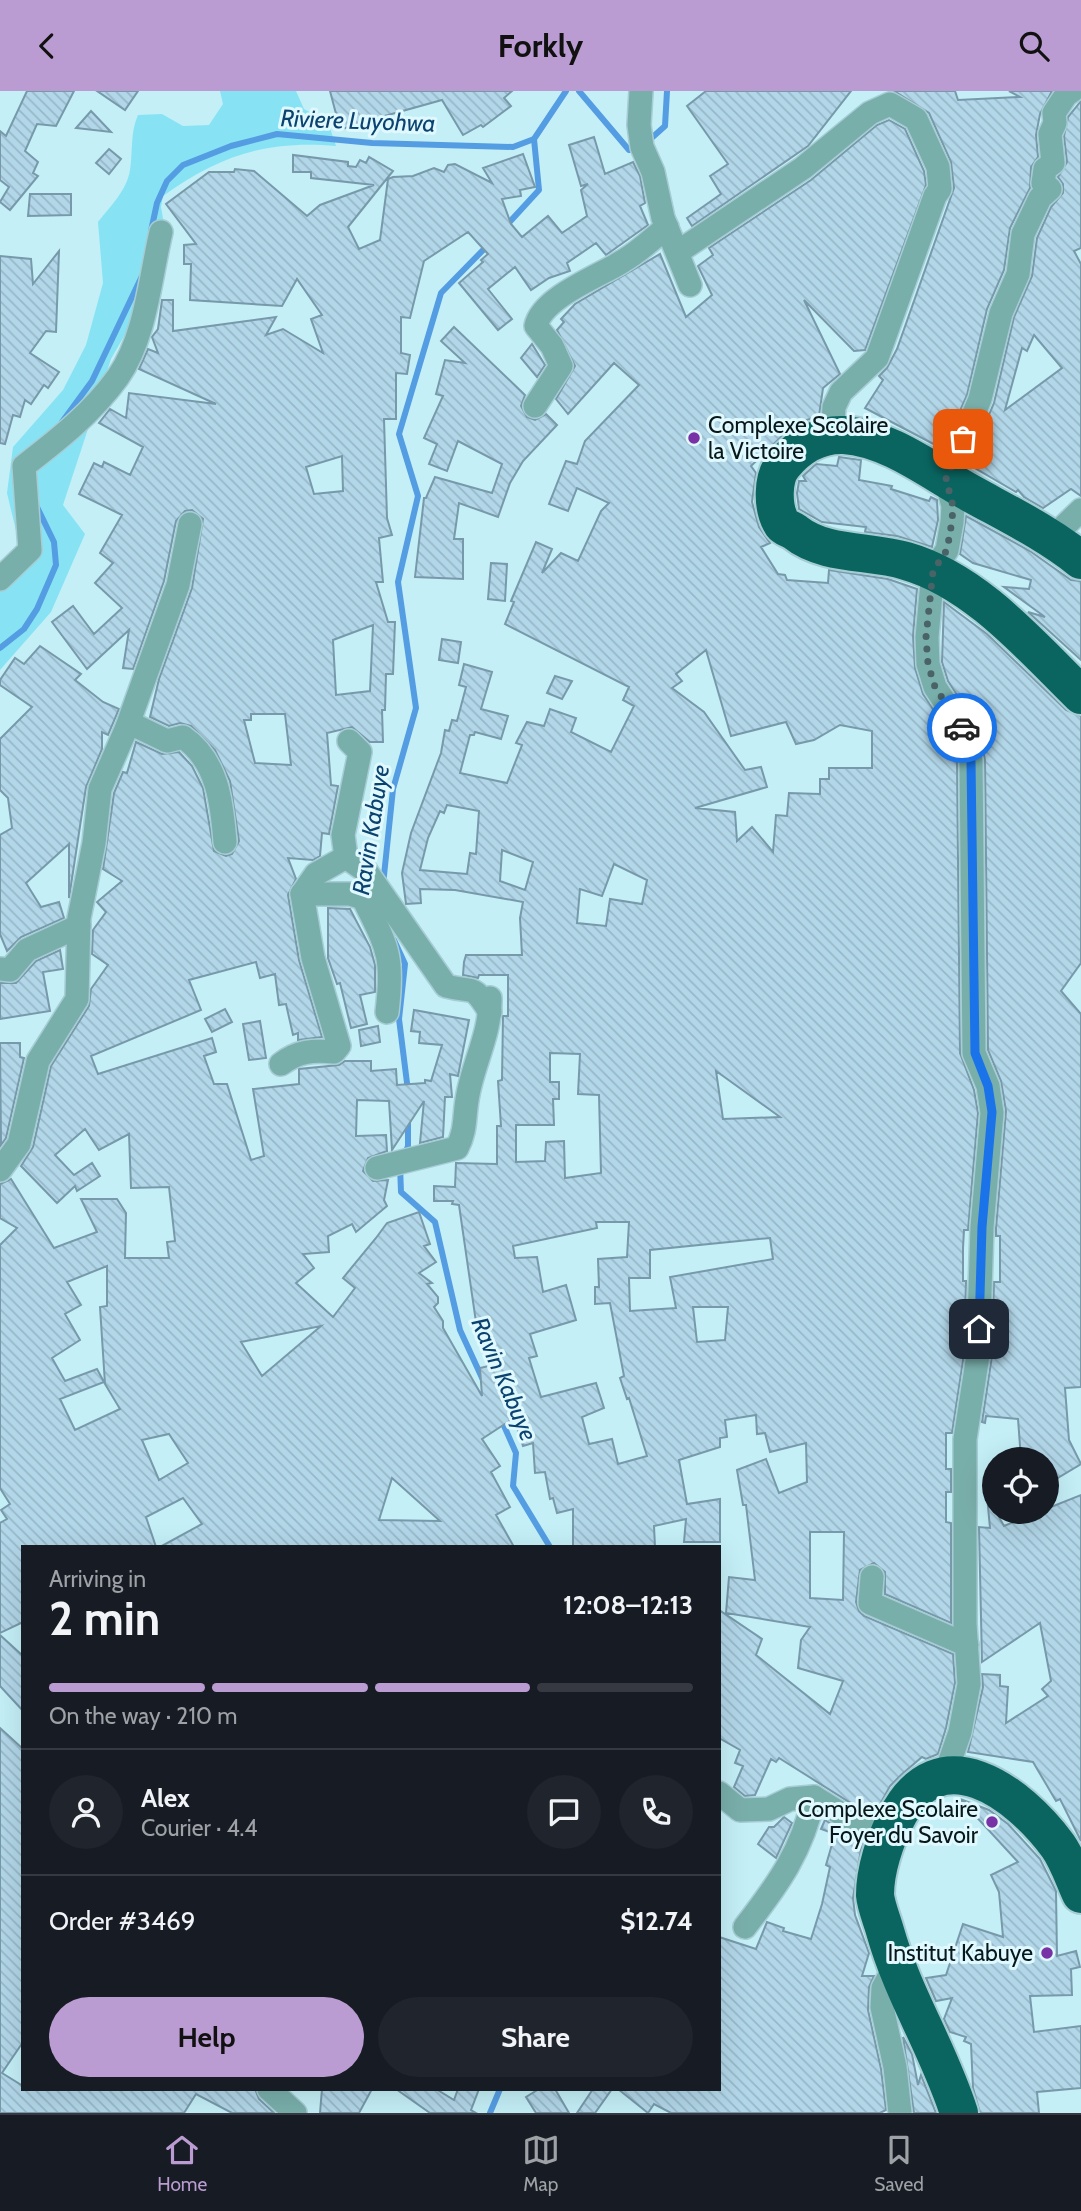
<!DOCTYPE html>
<html lang="en">
<head>
<meta charset="utf-8">
<style>
	:root { --surface:#171b24; --page:#20242c; --text:#f1f3f6; --muted:#9ea1a6; --line:#363941; --accent:#bb9cd2 }
	body { margin:0; font-family:Cabin,sans-serif; background:var(--page); color:var(--text); height:100vh; display:flex; flex-direction:column; font-size:26px; white-space:nowrap }
	* { box-sizing:border-box; margin:0 }
	p { font-size:23px; color:var(--muted) }
	.icon { flex:none; width:38px; height:38px; fill:none; stroke:currentColor; stroke-width:2; stroke-linecap:round; stroke-linejoin:round }
	.map { position:relative; flex:1; overflow:hidden }
	.side { position:absolute; left:21px; top:1454px; width:700px; height:546px; display:flex; flex-direction:column; background:var(--surface); border-radius:0px; box-shadow:0 7px 28px #0002 }
	.side>* { flex:none }
	.tools { position:absolute; left:982px; top:1356px; display:grid; gap:14px }
	.tools a { display:grid; place-items:center; width:77px; height:77px; border-radius:50%; background:var(--surface); box-shadow:0 7px 28px #0002; font-size:35px }
	.pin { position:absolute; display:grid; place-items:center; width:60px; height:60px; color:#fff; margin:-30px; border-radius:14px; box-shadow:0 4px 10px #0006 }
	.courier { position:absolute; display:grid; place-items:center; width:70px; height:70px; margin:-35px; border:5px solid #1a73e8; border-radius:50%; background:#fff; color:#222; box-shadow:0 2px 9px #0007 }
	.overview em { font-style:normal; font-weight:700 }
	.overview div { display:flex; flex-direction:column-reverse }
	.overview { display:flex; align-items:center; justify-content:space-between; height:119px; padding:0 28px }
	h1 { font-size:46px; font-weight:700; line-height:52px }
	.bar { display:grid; grid-template-columns:repeat(4,1fr); gap:10px 7px; align-content:center; height:84px; padding:0 28px }
	.bar i { height:9px; border-radius:5px; background:var(--line) }
	.bar .selected { background:var(--accent) }
	.bar p { grid-column:span 4 }
	.line { display:flex; align-items:center; gap:18px; padding:0 28px; border-top:2px solid var(--line) }
	.line div { flex:1 }
	.round { display:grid; place-items:center; flex:none; width:74px; height:74px; border-radius:37px; background:var(--page) }
	.primary-button { display:flex; gap:14px; margin-top:auto; padding:14px 28px }
	.primary-button a { flex:1; height:80px; border-radius:42px; background:var(--accent); color:#111; font-size:28px; font-weight:700; line-height:80px; text-align:center }
	.primary-button a+a { background:var(--page); color:var(--text) }
	header { display:flex; justify-content:space-between; align-items:center; height:91px; padding:0 28px; background:var(--accent); color:#111; font-size:32px; font-weight:700 }
	.menu { display:flex; justify-content:space-around; align-items:center; height:98px; border-top:2px solid var(--line); background:var(--surface); font-size:19px; color:var(--muted) }
	.menu a { display:grid; justify-items:center; gap:4px }
	.menu .selected { color:var(--accent) }
	.map>svg:first-child { display:block }
	.grass { fill:#87e3f3 }
	.lines { fill:none; stroke-linecap:round; stroke-linejoin:round }
	.stream { stroke:#549de3; stroke-width:6 }
	.building { fill:url(#building-back-hatch); stroke:#79a; stroke-width:2; fill-rule:evenodd }
	.street-casing { stroke:#a6ccd4; stroke-width:26 }
	.highway-casing { stroke:#a6ccd4; stroke-width:42 }
	.street { stroke:#79afab; stroke-width:23 }
	.highway { stroke:#0a6561; stroke-width:38 }
	.done { stroke:#496367; stroke-width:7; stroke-dasharray:0 12.6 }
	.route { stroke:#1a73e8; stroke-width:9 }
	.poi-dot { fill:#7832a5; stroke:#dff9fe; stroke-width:2.5 }
	.labels { text-anchor:middle; stroke-width:6; stroke-linejoin:round; paint-order:stroke }
	.poi-label { font-size:23px; fill:#07171a; stroke:#dff9fe; text-anchor:end }
	.water-label { font-size:24px; font-style:italic; fill:#0c4270; stroke:#dff9fe }
</style>
</head>
<body>
<header><svg class="icon" aria-label="back" viewBox="0 0 24 24"><path d="M15 5l-7 7 7 7"/></svg>Forkly<svg class="icon" aria-label="search" viewBox="0 0 24 24"><circle cx="10" cy="10" r="6"/><path d="M15 15l6 6"/></svg></header>
<div class="map">
<svg width="1081" height="2022" viewBox="0 0 1081 2022">
	<defs>
		<pattern id="building-back-hatch" width="6" height="6" patternUnits="userSpaceOnUse" patternTransform="scale(1.75)"><rect width="6" height="6" fill="#b2d7e9"/><path d="M-1 5l2 2M0 0l6 6M5-1l2 2" fill="none" stroke="#98b8c7"/></pattern>
	</defs>
	<rect width="100%" height="100%" fill="#c4eff7"/>
	<path class="grass" d="M220 0H296L304 18 328 31 336 55C266 49 219 65 163 105L161 116 167 150 164 175 111 268 63 414 85 443 51 521 0 579V501L19 481 18 448 7 402 13 356 63 299 86 254 103 192 98 131C110 116 127 99 130 79 133 60 130 42 138 24L162 23 183 35 209 34 223 13Z"/>
	<g class="lines">
		<g class="stream">
			<polyline points="579,0 629,59 637,57"/>
			<polyline points="646,52 665,35 667,0"/>
			<polyline points="505,136 539,99 534,48 566,0"/>
			<polyline points="151,140 157,112 167,90 183,74 231,55 277,43 372,52 513,56 534,48"/>
			<polyline points="62,331 92,290 142,185"/>
			<polyline points="0,557 24,538 37,518 56,474 54,451 36,414"/>
			<polyline points="383,794 393,698 416,617 398,491 418,405 399,343 441,202 488,154"/>
			<polyline points="394,849 405,873 399,928 408,1000"/>
			<polyline points="404,1065 408,1055 408,1028"/>
			<polyline points="400,1075 401,1101 435,1131 460,1239 483,1289"/>
			<polyline points="501,1328 516,1362 513,1395 550,1456"/>
			<polyline points="490,2022 500,1998"/>
		</g>
	</g>
	<g class="building">
		<polygon points="27,0 74,0 56,35 37,33 25,60 38,71 33,82 38,85 10,119 0,111 9,96 0,89 0,40 6,45"/>
		<polygon points="97,0 138,0 125,19"/>
		<polygon points="330,0 512,0 504,7 511,15 483,36 481,34 463,44 442,9 381,26 382,30 340,38"/>
		<polygon points="706,0 851,0 808,55 692,135 687,127 721,103 710,85 728,73 687,15"/>
		<polygon points="894,0 955,0 958,9 1020,6 1009,0 1052,0 1040,23 1036,44 1038,66 1031,76 1030,97 1010,137 1004,179 987,218 967,304 943,358 865,317 883,289 879,285 887,277 897,258 954,97 951,71 929,22"/>
		<path d="M1081 10V157L1074 160 1081 173V405L1071 398 1043 417 1024 406 1018 399 1016 401 968 373 994 312 1014 226 1032 185 1037 147 1051 116 1063 102V93L1058 86 1067 71 1064 45 1068 26ZM1034 244 1062 277 1005 319 1022 257 1027 260Z"/>
		<polygon points="91,20 111,41 76,37"/>
		<path d="M889 29 905 38 924 80 926 94 865 259 854 260 804 209 840 283 823 297 819 325 782 337 785 342 751 375 756 382 752 411 759 436 770 452 761 456 778 483 785 484 787 489 828 492 829 479 888 488 917 498 913 545 915 577 923 603 954 650 957 672 960 962 974 999 978 1022 968 1139H964L963 1157V1190H966L964 1263 952 1342H946V1378H951V1401H946V1431L951 1432V1532L885 1503V1481L874 1472 860 1479 856 1511 859 1520 864 1525 953 1563 955 1592 946 1637 938 1663 926 1668 922 1666 901 1684 890 1695 873 1726 779 1667 776 1671 771 1668 755 1704 745 1705 734 1696 743 1675 735 1672 740 1659 719 1647V1519L762 1548 756 1564 830 1623 843 1590 798 1577 801 1549 810 1536 726 1522 729 1486 755 1489 746 1414H743L737 1379 766 1368 779 1402 807 1391 806 1352 770 1361 765 1342 757 1343 756 1324 725 1329 727 1346 720 1347V1356L679 1369 687 1413 720 1408V1451H684L686 1428 654 1435 655 1456H573V1418L557 1422 553 1407 550 1408 545 1381 535 1382 533 1352 523 1355 514 1327 482 1348 500 1375 491 1381 510 1416 496 1424 514 1456H160L202 1433 183 1407 146 1426 156 1456H23V1531L0 1542V1432L7 1428 1 1419 10 1413 0 1397V1154L17 1137 0 1127V1093L11 1088 54 1157 97 1141 81 1108H117L126 1122 125 1167H169L167 1151 175 1150 169 1096 131 1097 129 1043 99 1059 85 1038 55 1064 74 1084 92 1072 100 1085 77 1100 75 1095 57 1112 21 1075 33 1056 51 975 89 915 91 898 108 874 92 863 93 839 106 821 97 811 122 790 103 778 114 702 123 681 127 682 136 651 162 663 179 661 192 675 203 697 214 760 226 765 232 763 239 750 230 690 215 659 191 635 180 632 169 635 150 626 159 588 192 497 203 428 192 419 185 420 176 430 164 490 133 578 123 577 129 539 87 578 52 531 73 515 94 543 122 517 95 492 113 472 100 462 122 424 79 403 94 372 102 376 104 371 130 384 143 356 99 332 110 318 126 327 129 302 216 313 139 278 148 258 158 262 152 246 158 238 162 209H173V240L276 226 266 244 283 238 323 262 311 228 322 224 297 188 282 215 190 209 191 173H184V154L196 153 166 113 209 81H234L235 78 254 80 307 125 320 114 374 94 311 87V81H293V64L348 71V75L356 76 360 69 366 72 369 66 393 80 348 136 359 158 380 149 388 88 393 86 413 85 434 77 444 81 448 74 455 73 492 92 483 77 523 63 535 96 520 99 521 105 502 108 511 133 522 146 548 125 562 142 587 125 581 99 588 93 581 95 569 54 594 46 605 83 633 71 640 85 645 112 640 115 648 134 606 164 596 152 567 172 570 180 549 187 531 199 515 176 488 198 512 228 498 239 459 192 483 171 481 169 488 163 468 141 424 170 410 227 401 226V262L410 264 407 283 396 282V328H384L387 427 392 444 379 447 383 491H376L388 531H395L393 583H386L385 619H382L383 651H370L352 636 327 642 331 694 338 695 329 743 322 742 320 765 313 769 288 767 296 788 288 804 299 869 322 946 298 949V942L293 944 286 913 279 914 275 883 260 887 256 871 189 889 201 919 91 965 98 983 212 947 216 961 204 965 214 993H227L251 1069 264 1065 253 998 299 993V978L339 974 345 970H371V980L396 978 397 994 425 992V989L431 990 442 954 419 952 420 941 411 940 414 919 469 929 458 985 450 983 452 1006H445L443 1046 420 1052 424 1010 392 1059 389 1010 357 1009 356 1045 386 1044 387 1060 368 1067 363 1080 373 1090 388 1089 384 1109 387 1115 356 1141 352 1133 328 1145 329 1161 303 1163 314 1177 296 1192 333 1226 355 1197 343 1187 376 1147 387 1132 419 1121 430 1153 424 1155 436 1171 419 1182 432 1192 427 1193 438 1206V1212L434 1216 443 1230V1237L482 1305 480 1277 493 1274 490 1244 478 1245 459 1114 452 1113 453 1110H434V1095L455 1096 456 1072 497 1073V1035H501L498 990 502 989 503 925H508V884H479L478 887 463 884 464 871 466 864H522L520 827 523 811 455 799 420 798 421 812 406 813 402 782 411 742 441 662 445 639 449 640 452 629 457 630 466 596 459 594 464 573 492 581 481 618 508 625 501 648 475 641 474 644H470L460 682 507 692 522 654 516 652 527 631 544 635 550 618 576 627 571 641 611 661 634 615 623 609 629 596 505 533 514 511 511 510 536 451 552 458 542 482 561 462 578 470 601 420 609 412 577 397 568 420 549 413 566 370 577 373 585 350 639 294 614 272 568 323 556 308 575 275 557 239 564 231 561 228 575 213 660 163 686 226 712 204 698 175 713 164 709 157 811 89 877 34ZM342 365 343 400 314 403 306 376ZM373 534 370 600 336 604 333 549ZM706 559 731 645 786 631 796 653 814 649 840 634 872 640V677H829V688H820V703L789 702 787 725 776 724 773 761 752 736 737 750 735 721 695 717 767 696 761 676 745 679 704 621 672 597 682 590 676 583ZM251 623H285L291 674 255 672 244 629H251ZM447 714 479 720 476 763 470 762 467 783 420 779 428 747 440 720 444 722ZM502 759 533 771 525 799 500 790ZM614 773 647 789 642 813 610 808 606 835 577 832 580 798 602 805ZM550 962 580 963 578 1003 599 1004 601 1082 565 1087 564 1050 546 1051 545 1070 516 1071V1034H554L553 1008H559V991H550ZM716 980 780 1026 723 1028ZM596 1131H629L627 1166 598 1168 599 1196H595V1213L610 1212 624 1285 620 1287 627 1308 629 1307 647 1365 618 1373 612 1348 589 1353 582 1326 604 1317 596 1292 541 1306 529 1267 537 1265 530 1243 576 1229 566 1194 543 1201 537 1166 515 1167 513 1155 597 1137ZM770 1147 773 1168 670 1186 676 1217 630 1220 629 1187H650V1159ZM107 1175V1215L100 1216 105 1293 120 1318 75 1339 60 1308 104 1291 97 1278 65 1290 52 1267 80 1249 65 1223 81 1214 67 1191ZM693 1216H728L725 1249 697 1251ZM321 1235 262 1285 241 1251ZM169 1343 188 1372 159 1389 142 1349ZM392 1387 440 1430 379 1429ZM810 1441H844L843 1509 810 1507Z"/>
		<polygon points="109,58 121,68 109,83 96,72"/>
		<polygon points="30,103 71,103 71,124 28,125"/>
		<polygon points="59,160 56,241 46,240 30,262 59,281 48,297 44,294 31,313 25,309 20,326 13,324 5,353 0,352 0,165 31,168 33,193"/>
		<polygon points="454,236 525,304 521,315 527,326 535,329 546,323 557,334 523,370 510,392 498,426 459,412 454,448 463,448 463,488 415,486 424,407 426,407 435,386 492,402 502,373 458,350 447,380 429,373 437,353 424,347 443,305 436,303 445,269 465,272 441,250"/>
		<polygon points="532,253 545,274 537,286 521,267"/>
		<polygon points="839,366 861,369 859,389 892,395 891,398 929,410 931,406 937,409 938,429 932,456 897,445 865,441 866,436 822,431 799,418 797,402 799,390 806,390 803,385 816,373 837,375"/>
		<polygon points="966,425 1030,460 1071,489 1081,490 1081,569 1028,521 1045,526 1004,496 1029,498 1031,489 973,472 960,463"/>
		<polygon points="491,472 507,473 505,510 488,508"/>
		<polygon points="944,511 987,543 1066,619 1081,625 1081,872 1061,900 1081,923 1081,1296 1065,1297 1069,1349 1081,1373 1046,1394 1046,1368 1021,1368 1018,1328 986,1325 985,1332 982,1331 992,1265 994,1191 1000,1191 1000,1145 996,1145 996,1137 1006,1020 1001,990 988,959 985,669 979,638 948,590 942,571"/>
		<polygon points="442,548 461,551 458,572 439,569"/>
		<polygon points="40,555 81,583 75,589 103,611 119,618 108,644 102,641 102,658 86,696 69,807 69,753 26,792 41,816 59,811 64,827 21,846 7,860 0,843 0,744 12,737 8,707 0,699 0,648 32,616 0,594 0,589 15,567 24,573"/>
		<polygon points="555,585 572,590 562,608 547,602"/>
		<polygon points="328,817 350,818 370,856 375,874 375,901 360,904 367,933 351,937 340,892 337,893 328,867"/>
		<polygon points="60,859 63,878 43,881 50,920 0,928 0,892 16,892 36,870"/>
		<polygon points="225,918 232,931 212,941 205,928"/>
		<polygon points="260,930 266,967 249,969 243,933"/>
		<polygon points="378,935 380,951 361,955 359,939"/>
		<polygon points="0,952 20,952 20,966 24,967 6,1047 1,1054"/>
		<polygon points="1081,1404 1081,1750 1060,1708 1056,1710 1033,1671 968,1661 983,1596 982,1583 1000,1584 1000,1595 1008,1596 1006,1632 1048,1605 1042,1598 1051,1590 1040,1532 982,1571 979,1436 990,1437 987,1405 1004,1435 1038,1421 1046,1421 1046,1418"/>
		<polygon points="0,1544 23,1565 23,1620 0,1595"/>
		<polygon points="0,1637 23,1658 23,1951 2,1982 23,1995 23,1998 255,1998 259,2008 274,2022 232,2022 196,2003 184,2022 0,2022"/>
		<polygon points="960,1708 989,1719 1008,1733 1040,1768 1056,1800 1057,1865 1076,1860 1080,1876 1071,1878 1072,1904 1030,1905 1034,1941 1081,1935 1081,1997 1037,2001 1039,2022 980,2022 973,1997 971,1953 964,1950 966,1946 950,1941 944,1928 952,1907 936,1910 926,1887 946,1884 963,1833 1003,1846 999,1801 991,1784 1018,1771"/>
		<polygon points="784,1726 792,1732 776,1767 758,1753 769,1736 774,1736"/>
		<polygon points="825,1729 862,1752 853,1807 855,1824 869,1862 862,1885 874,1885 869,1896 868,1919 881,1978 886,2019 880,2022 671,2022 654,2013 648,2022 618,1998 719,1998 719,1846 756,1858 767,1831 784,1837 783,1840 811,1848 822,1813 830,1776 826,1774 835,1743 821,1738"/>
		<polygon points="903,1946 912,1963 918,1994 921,1984 936,2022 914,2022"/>
		<polygon points="322,1998 372,1998 359,2022 320,2022"/>
		<polygon points="396,1998 436,1998 454,2009 458,1998 479,1998 471,2019 476,2022 430,2022"/>
		<polygon points="539,1998 555,1998 569,2022 536,2022 526,2006"/>
		<polygon points="593,1998 612,1998 595,2022 577,2022"/>
	</g>
	<g class="lines">
		<g class="street-casing">
			<g id="street">
				<polyline points="641,0 639,34 642,56 653,81 663,127 690,194"/>
				<polyline points="678,161 803,77 870,22 890,13 916,28 938,76 940,98 935,105 877,267 841,301 834,316 832,346"/>
				<path d="M535 315 561 275 552 255 536 235C542 206 600 185 623 170 639 161 653 147 667 136"/>
				<polyline points="1053,446 1081,419"/>
				<path d="M0 488 30 459 24 375C59 348 92 322 118 286 146 246 150 187 161 141"/>
				<path d="M127 636 136 635 167 650 183 646C218 670 222 713 225 751"/>
				<path d="M349 650 360 661 343 744 346 766 366 780 446 895C476 903 471 891 490 921"/>
				<path d="M302 803H350L363 807C387 856 394 864 387 921"/>
				<polyline points="0,878 10,879 27,859 79,835"/>
				<path d="M281 973C298 960 313 959 334 961L339 955 313 867 302 803 316 783 346 766"/>
				<path d="M377 1077 457 1057C466 1040 464 1027 467 1009 472 974 491 943 490 907"/>
				<polyline points="0,1079 19,1053 38,970 77,908 79,827 94,752 100,698 127,636 178,494 190,433"/>
				<polyline points="872,1486 870,1512 967,1554"/>
				<polyline points="945,1684 960,1641 969,1593 965,1533 965,1348 978,1264 982,1136 992,1022 988,995 974,962 971,671 967,645 935,596 928,573 927,546 933,480 947,459 952,431 953,415 946,388 980,308 1001,222 1018,183 1023,143 1040,107 1050,98 1043,92 1045,78 1053,72 1050,43 1055,32 1054,22 1066,4 1072,0"/>
				<polyline points="719,1702 740,1719 769,1718 790,1708 814,1706 885,1750"/>
				<path d="M745 1836C779 1792 802 1760 814 1706"/>
				<polyline points="895,1875 883,1897 882,1916 895,1976 900,2022"/>
				<polyline points="269,1998 295,2022"/>
			</g>
		</g>
		<g class="highway-casing">
			<g id="highway">
				<path d="M1081 469C1047 442 1010 424 972 403 933 382 890 347 844 344 820 343 799 355 784 373 772 386 772 417 782 433 785 437 791 438 795 441 825 465 870 459 906 470 976 490 1031 555 1081 604"/>
				<path d="M959 2022C939 1959 903 1904 885 1840 882 1829 876 1815 875 1804 875 1779 885 1749 896 1728 939 1641 1019 1702 1058 1755 1068 1769 1074 1788 1081 1803"/>
			</g>
		</g>
		<use href="#street" class="street"/>
		<use href="#highway" class="highway"/>
	</g>
	<g class="lines">
		<polyline class="done" points="962,637 935,596 928,573 926,546 933,480 947,459 952,430 953,415 946,388 963,348"/>
		<polyline class="route" points="962,637 967,645 971,671 975,962 988,995 992,1021 982,1136 979,1238"/>
	</g>
	<g class="poi-dot">
		<circle cx="694" cy="347" r="7"/>
		<circle cx="992" cy="1731" r="7"/>
		<circle cx="1047" cy="1862" r="7"/>
	</g>
	<g class="labels">
		<g class="poi-label">
			<text x="708" y="342" text-anchor="start">Complexe Scolaire<tspan x="708" dy="26">la Victoire</tspan></text>
			<text x="978" y="1726">Complexe Scolaire<tspan x="978" dy="26">Foyer du Savoir</tspan></text>
			<text x="1033" y="1870">Institut Kabuye</text>
		</g>
		<g class="water-label">
			<text transform="translate(358 30) rotate(2)" y="8">Riviere Luyohwa</text>
			<text transform="translate(371 739) rotate(-81)" y="8">Ravin Kabuye</text>
			<text transform="translate(504 1288) rotate(67)" y="8">Ravin Kabuye</text>
		</g>
	</g>
</svg>
<div class="tools">
<a><svg class="icon" aria-label="locate" viewBox="0 0 24 24"><circle cx="12" cy="12" r="6"/><path d="M12 2v4M12 18v4M2 12h4M18 12h4"/></svg></a>
</div>
<div class="pin" style="left:963px;top:348px;background:#ea580c"><svg class="icon" aria-label="bag" viewBox="0 0 24 24"><path d="M5 8h14l-1 12H6zM9 8a3 3 0 0 1 6 0"/></svg></div>
<div class="pin" style="left:979px;top:1238px;background:#1f2937"><svg class="icon" aria-label="home" viewBox="0 0 24 24"><path d="M3 11l9-7 9 7M6 9v11h12V9"/></svg></div>
<div class="courier" style="left:962px;top:637px"><svg class="icon" aria-label="car" viewBox="0 0 24 24"><path d="M5 17H2v-5l4-1 3-4h7l3 4 3 1v5h-3M9 17h6M6 11h13"/><circle cx="7" cy="17" r="2"/><circle cx="17" cy="17" r="2"/></svg></div>
<section class="side">
<div class="overview"><div><h1>2 min</h1><p>Arriving in</p></div><em>12:08–12:13</em></div>
<div class="bar"><i class="selected"></i><i class="selected"></i><i class="selected"></i><i></i><p>On the way · 210 m</p></div>
<div class="line" style="height:126px"><a class="round"><svg class="icon" aria-label="person" viewBox="0 0 24 24"><circle cx="12" cy="8" r="4"/><path d="M4 21q1-7 8-7t8 7"/></svg></a><div><b>Alex</b><p>Courier · 4.4</p></div><a class="round"><svg class="icon" aria-label="chat" viewBox="0 0 24 24"><path d="M4 5h16v11H9l-5 4z"/></svg></a><a class="round"><svg class="icon" aria-label="phone" viewBox="0 0 24 24"><path d="M5 4h4l2 5-3 2q2 4 5 5l2-3 5 2v4C11 20 4 13 5 4z"/></svg></a></div>
<div class="line" style="height:91px"><div>Order #3469</div><b>$12.74</b></div>
<div class="primary-button"><a>Help</a><a>Share</a></div>
</section>
</div>
<nav class="menu">
<a class="selected"><svg class="icon" aria-label="home" viewBox="0 0 24 24"><path d="M3 11l9-7 9 7M6 9v11h12V9"/></svg>Home</a>
<a><svg class="icon" aria-label="map" viewBox="0 0 24 24"><path d="M3 6l6-2 6 2 6-2v14l-6 2-6-2-6 2zM9 4v14M15 6v14"/></svg>Map</a>
<a><svg class="icon" aria-label="saved" viewBox="0 0 24 24"><path d="M7 4h10v16l-5-4-5 4z"/></svg>Saved</a>
</nav>
</body>
</html>
